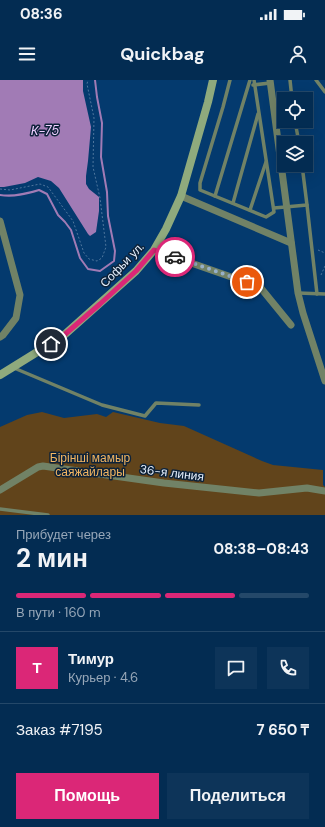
<!DOCTYPE html>
<html lang="ru">
<head>
<meta charset="utf-8">
<style>
	:root { --surface:#032c52; --page:#0d3459; --text:#f1f3f6; --muted:#97a7b8; --line:#244869; --accent:#db2777 }
	body { margin:0; font-family:"DM Sans",sans-serif; background:var(--page); color:var(--text); height:100vh; display:flex; flex-direction:column; font-size:15px; white-space:nowrap }
	* { box-sizing:border-box; margin:0 }
	p { font-size:13px; color:var(--muted) }
	.icon { flex:none; width:22px; height:22px; fill:none; stroke:currentColor; stroke-width:2; stroke-linecap:round; stroke-linejoin:round }
	.map { position:relative; height:435px; overflow:hidden }
	.side { display:flex; flex-direction:column; background:var(--surface); flex:1 }
	.side>* { flex:none }
	.tools { position:absolute; left:277px; top:12px; display:grid; gap:8px }
	.tools a { display:grid; place-items:center; width:36px; height:36px; border-radius:0px; background:var(--surface); box-shadow:0 4px 16px #0002,0 0 0 1px var(--line); font-size:20px }
	.pin { position:absolute; display:grid; place-items:center; width:34px; height:34px; color:#fff; margin:-17px; border:2px solid #fff; border-radius:50%; box-shadow:0 1px 4px #0007 }
	.courier { position:absolute; display:grid; place-items:center; width:40px; height:40px; margin:-20px; border:3px solid #db2777; border-radius:50%; background:#fff; color:#222; box-shadow:0 1px 5px #0007 }
	.overview em { font-style:normal; font-weight:700 }
	.overview div { display:flex; flex-direction:column-reverse }
	.overview { display:flex; align-items:center; justify-content:space-between; height:68px; padding:0 16px }
	h1 { font-size:26px; font-weight:700; line-height:30px }
	.bar { display:grid; grid-template-columns:repeat(4,1fr); gap:6px 4px; align-content:center; height:48px; padding:0 16px }
	.bar i { height:5px; border-radius:3px; background:var(--line) }
	.bar .active { background:var(--accent) }
	.bar p { grid-column:span 4 }
	.line { display:flex; align-items:center; gap:10px; padding:0 16px; border-top:1px solid var(--line) }
	.line div { flex:1 }
	.round { display:grid; place-items:center; flex:none; width:42px; height:42px; border-radius:0px; background:var(--page) }
	.button { display:flex; gap:8px; margin-top:auto; padding:8px 16px }
	.button a { flex:1; height:46px; border-radius:0px; background:var(--accent); color:#fff; font-size:16px; font-weight:700; line-height:46px; text-align:center }
	.button a+a { background:var(--page); color:var(--text) }
	.status { display:flex; justify-content:space-between; align-items:center; height:28px; padding:0 20px; background:var(--surface); direction:ltr }
	.status svg { height:11px; fill:currentColor }
	header { display:flex; justify-content:space-between; align-items:center; height:52px; padding:0 16px; background:var(--surface); font-size:18px; font-weight:700 }
	.map>svg:first-child { display:block }
	.green { fill:#61441b }
	.water { fill:#a17bb5 }
	.lines { fill:none; stroke-linecap:round; stroke-linejoin:round }
	.stream { stroke:#a17bb5; stroke-width:2 }
	.path { stroke:#4e769d; stroke-width:1; stroke-dasharray:2 2; stroke-linecap:butt }
	.lane { stroke:#718266; stroke-width:3.5 }
	.street { stroke:#718266; stroke-width:7 }
	.secondary { stroke:#8faa7d; stroke-width:8 }
	.done { stroke:#96b0ca; stroke-width:4; stroke-dasharray:0 7.2 }
	.route { stroke:#db2777; stroke-width:5 }
	.labels { text-anchor:middle; stroke-width:3; stroke-linejoin:round; paint-order:stroke }
	.street-label { font-size:12px; fill:#e5effc; stroke:#0d2239 }
	.park-label { font-size:12px; fill:#f3b662; stroke:#0d2239 }
	.water-label { font-size:13px; font-style:italic; fill:#eeceff; stroke:#0d2239 }
</style>
</head>
<body>
<div class="status"><b>08:36</b><svg viewBox="0 0 49 12"><path d="M0 12V9h3v3zM5 12V6h3v6zM10 12V3h3v9zM15 12V0h3v12zM26 1h20v11H26zM47 4h2v5h-2z"/></svg></div>
<header><svg class="icon" aria-label="menu" viewBox="0 0 24 24"><path d="M4 6h16M4 12h16M4 18h16"/></svg>Quickbag<svg class="icon" aria-label="person" viewBox="0 0 24 24"><circle cx="12" cy="8" r="4"/><path d="M4 21q1-7 8-7t8 7"/></svg></header>
<div class="map">
<svg width="325" height="435" viewBox="0 0 325 435">
	<rect width="100%" height="100%" fill="#043a6e"/>
	<polygon class="green" points="42,332 64,338 97,334 106,337 113,332 160,343 184,346 262,381 273,385 323,390 323,405 325,407 325,435 0,435 0,347 27,335"/>
	<polygon class="water" points="0,0 83,0 83,11 91,47 88,81 86,96 86,104 89,109 99,117 99,131 96,152 90,156 88,154 59,108 51,101 38,97 25,103 4,107 0,107"/>
	<g class="lines">
		<path class="stream" d="M0 115C14 117 26 114 39 110L47 114 58 135 65 142 71 150 80 178 88 189 100 191 114 181 115 171 108 136 107 112 101 77 102 43 97 17 95 0"/>
		<g class="path">
			<polyline points="0,109 10,110 40,104 48,107 73,141 84,173 89,179 97,181 102,178 106,167 100,118 93,87 94,38 87,4 88,0"/>
			<polyline points="318,170 325,173"/>
			<polyline points="321,195 325,186"/>
		</g>
		<g class="lane">
			<polyline points="230,0 223,27 200,103 200,110 266,137 274,132 254,0"/>
			<polyline points="290,0 292,19"/>
			<polyline points="316,0 325,12"/>
			<polyline points="253,5 270,3"/>
			<polyline points="295,41 299,63"/>
			<polyline points="302,85 307,125 317,214"/>
			<polyline points="215,116 250,0"/>
			<polyline points="233,123 258,34"/>
			<polyline points="274,128 307,125"/>
			<polyline points="250,130 266,82"/>
			<polyline points="298,213 325,214"/>
			<polyline points="14,288 102,325 145,336 156,323 199,325"/>
			<polyline points="0,429 48,435"/>
		</g>
		<g class="street">
			<polyline points="270,0 298,213 303,233 325,301"/>
			<polyline points="181,116 291,163"/>
			<polyline points="0,141 20,215 16,238 3,255 0,257"/>
			<polyline points="154,170 260,207 291,245"/>
			<polyline points="0,410 38,387 43,386 164,403 259,413 307,408 325,411"/>
		</g>
		<polyline class="secondary" points="0,295 13,287 63,256 136,191 154,170 166,149 181,116 208,22 213,0"/>
	</g>
	<g class="lines">
		<polyline class="done" points="175,177 247,202"/>
		<polyline class="route" points="51,264 63,256 100,224 136,191 154,170 175,177"/>
	</g>
	<g class="labels">
		<g class="street-label">
			<text transform="translate(122 185) rotate(-46)" y="4">Софьи ул.</text>
			<text transform="translate(172 393) rotate(7)" y="4">36-я линия</text>
		</g>
		<g class="park-label">
			<text x="90" y="382">Бірінші мамыр<tspan x="90" dy="14">саяжайлары</tspan></text>
		</g>
		<g class="water-label">
			<text x="45" y="55">К-75</text>
		</g>
	</g>
</svg>
<div class="tools">
<a><svg class="icon" aria-label="locate" viewBox="0 0 24 24"><circle cx="12" cy="12" r="6"/><path d="M12 2v4M12 18v4M2 12h4M18 12h4"/></svg></a>
<a><svg class="icon" aria-label="layers" viewBox="0 0 24 24"><path d="M12 4l9 5-9 5-9-5zM3 14l9 5 9-5"/></svg></a>
</div>
<div class="pin" style="left:247px;top:202px;background:#ea580c"><svg class="icon" aria-label="bag" viewBox="0 0 24 24"><path d="M5 8h14l-1 12H6zM9 8a3 3 0 0 1 6 0"/></svg></div>
<div class="pin" style="left:51px;top:264px;background:#1f2937"><svg class="icon" aria-label="home" viewBox="0 0 24 24"><path d="M3 11l9-7 9 7M6 9v11h12V9"/></svg></div>
<div class="courier" style="left:175px;top:177px"><svg class="icon" aria-label="car" viewBox="0 0 24 24"><path d="M5 17H2v-5l4-1 3-4h7l3 4 3 1v5h-3M9 17h6M6 11h13"/><circle cx="7" cy="17" r="2"/><circle cx="17" cy="17" r="2"/></svg></div>
</div>
<section class="side">
<div class="overview"><div><h1>2 мин</h1><p>Прибудет через</p></div><em>08:38–08:43</em></div>
<div class="bar"><i class="active"></i><i class="active"></i><i class="active"></i><i></i><p>В пути · 160 m</p></div>
<div class="line" style="height:72px"><b class="round" style="background:var(--accent);color:#fff">Т</b><div><b>Тимур</b><p>Курьер · 4.6</p></div><a class="round"><svg class="icon" aria-label="chat" viewBox="0 0 24 24"><path d="M4 5h16v11H9l-5 4z"/></svg></a><a class="round"><svg class="icon" aria-label="phone" viewBox="0 0 24 24"><path d="M5 4h4l2 5-3 2q2 4 5 5l2-3 5 2v4C11 20 4 13 5 4z"/></svg></a></div>
<div class="line" style="height:52px"><div>Заказ #7195</div><b>7 650 ₸</b></div>
<div class="button"><a>Помощь</a><a>Поделиться</a></div>
</section>
</body>
</html>
